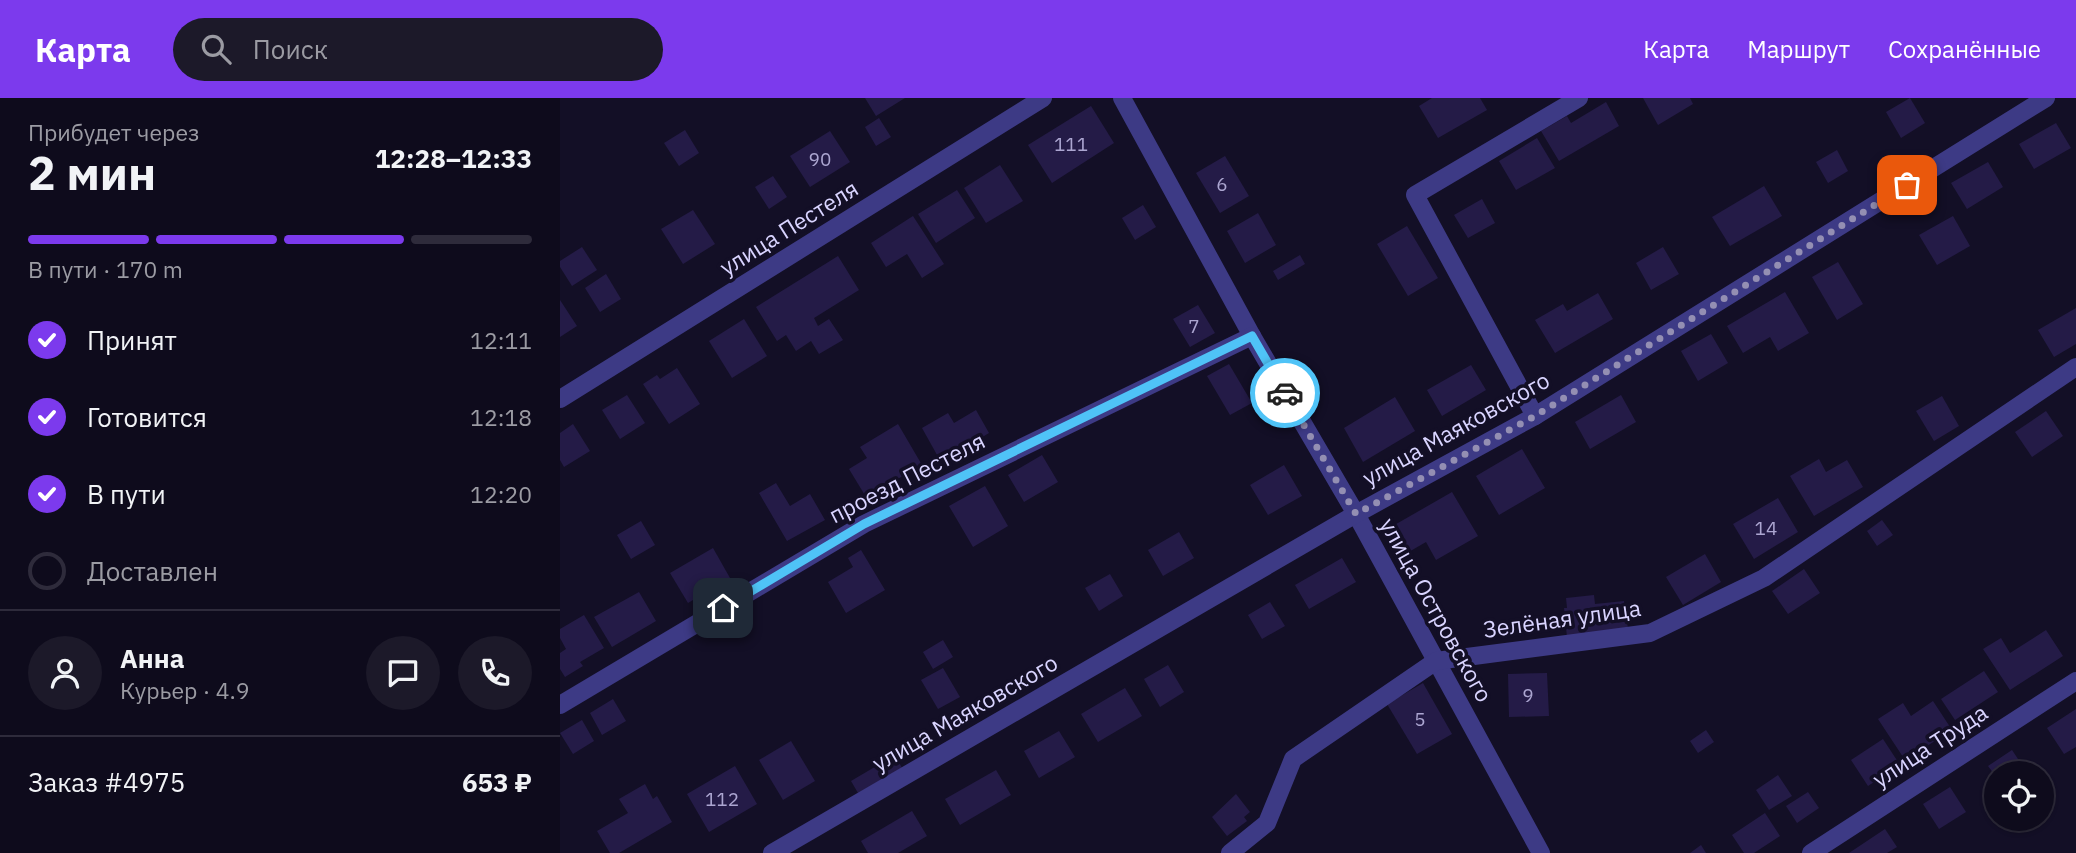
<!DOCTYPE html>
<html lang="ru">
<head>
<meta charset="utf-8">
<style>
	:root { --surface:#0e0b1c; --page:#1c1929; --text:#f1f3f6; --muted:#9b9ba3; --line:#2e2b3b; --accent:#7c3aed }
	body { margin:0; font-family:"IBM Plex Sans",sans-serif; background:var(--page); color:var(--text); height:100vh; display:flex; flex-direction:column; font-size:26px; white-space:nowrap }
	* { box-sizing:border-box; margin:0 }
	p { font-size:23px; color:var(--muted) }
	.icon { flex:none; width:38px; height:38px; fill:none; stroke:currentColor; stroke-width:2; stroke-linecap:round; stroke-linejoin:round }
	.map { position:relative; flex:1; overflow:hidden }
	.drawer { display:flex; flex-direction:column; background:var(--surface); width:560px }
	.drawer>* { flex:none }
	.fabs { position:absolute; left:1424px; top:663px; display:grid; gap:14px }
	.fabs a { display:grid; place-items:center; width:70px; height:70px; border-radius:50%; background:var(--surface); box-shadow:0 2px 5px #0004,0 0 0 2px var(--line); font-size:35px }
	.pin { position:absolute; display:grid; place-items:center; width:60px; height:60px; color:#fff; margin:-30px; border-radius:14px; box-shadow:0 4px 10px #0006 }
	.courier { position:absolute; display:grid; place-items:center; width:70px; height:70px; margin:-35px; border:5px solid #4fc3f7; border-radius:50%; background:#fff; color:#222; box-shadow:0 2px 9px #0007 }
	.head em { font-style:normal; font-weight:700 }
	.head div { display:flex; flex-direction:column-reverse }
	.head { display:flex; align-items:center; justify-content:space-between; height:119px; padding:0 28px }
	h1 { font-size:46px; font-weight:700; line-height:52px }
	.bar { display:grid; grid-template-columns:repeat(4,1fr); gap:10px 7px; align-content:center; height:84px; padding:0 28px }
	.bar i { height:9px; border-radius:5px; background:var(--line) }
	.bar .current { background:var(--accent) }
	.bar p { grid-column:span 4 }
	.line { display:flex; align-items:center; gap:18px; padding:0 28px; border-top:2px solid var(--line) }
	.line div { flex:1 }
	.round { display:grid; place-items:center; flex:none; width:74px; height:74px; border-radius:37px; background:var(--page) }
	ol { padding:0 28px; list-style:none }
	li { display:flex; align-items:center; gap:21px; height:77px }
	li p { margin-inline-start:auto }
	li .icon { padding:7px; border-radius:50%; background:var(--accent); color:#fff; stroke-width:4 }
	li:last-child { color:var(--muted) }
	li i { width:38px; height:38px; border:4px solid var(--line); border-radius:50% }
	header { display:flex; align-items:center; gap:42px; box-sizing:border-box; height:98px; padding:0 35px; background:var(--accent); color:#fff }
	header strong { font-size:33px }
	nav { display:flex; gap:38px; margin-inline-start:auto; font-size:24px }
	.search { width:490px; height:63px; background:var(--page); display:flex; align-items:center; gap:18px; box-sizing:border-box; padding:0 24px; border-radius:38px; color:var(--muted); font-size:26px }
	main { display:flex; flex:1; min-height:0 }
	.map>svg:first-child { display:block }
	.building { fill:#241b47 }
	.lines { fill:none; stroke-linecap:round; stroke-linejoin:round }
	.minor { stroke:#3d3a85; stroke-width:18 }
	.done { stroke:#948fb3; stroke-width:7; stroke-dasharray:0 12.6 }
	.route { stroke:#4fc3f7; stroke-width:9 }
	.labels { text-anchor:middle; stroke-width:7; stroke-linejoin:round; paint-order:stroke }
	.number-label { font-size:19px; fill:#aca6d1 }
	.street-label { font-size:23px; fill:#d9d4ff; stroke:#130f26 }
</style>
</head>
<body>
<header>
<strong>Карта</strong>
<div class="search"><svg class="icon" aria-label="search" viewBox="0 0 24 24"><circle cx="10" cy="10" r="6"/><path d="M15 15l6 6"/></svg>Поиск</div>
<nav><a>Карта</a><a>Маршрут</a><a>Сохранённые</a></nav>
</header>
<main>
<section class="drawer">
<div class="head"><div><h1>2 мин</h1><p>Прибудет через</p></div><em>12:28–12:33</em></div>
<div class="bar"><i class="current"></i><i class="current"></i><i class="current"></i><i></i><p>В пути · 170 m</p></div>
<ol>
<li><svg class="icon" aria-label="check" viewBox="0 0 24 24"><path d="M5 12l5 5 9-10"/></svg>Принят<p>12:11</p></li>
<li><svg class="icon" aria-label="check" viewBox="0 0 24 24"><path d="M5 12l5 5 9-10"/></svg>Готовится<p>12:18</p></li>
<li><svg class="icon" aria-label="check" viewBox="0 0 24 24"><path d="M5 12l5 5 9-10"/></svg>В пути<p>12:20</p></li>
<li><i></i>Доставлен</li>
</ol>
<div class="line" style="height:126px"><a class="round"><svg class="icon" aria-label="person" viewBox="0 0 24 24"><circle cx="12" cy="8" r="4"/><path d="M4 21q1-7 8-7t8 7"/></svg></a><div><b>Анна</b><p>Курьер · 4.9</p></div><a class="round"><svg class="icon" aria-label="chat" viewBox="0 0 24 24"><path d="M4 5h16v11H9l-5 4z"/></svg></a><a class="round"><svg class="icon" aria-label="phone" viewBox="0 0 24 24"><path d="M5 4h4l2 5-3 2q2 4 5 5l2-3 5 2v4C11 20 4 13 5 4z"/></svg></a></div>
<div class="line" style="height:91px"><div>Заказ #4975</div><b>653 ₽</b></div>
</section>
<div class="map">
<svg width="1516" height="755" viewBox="0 0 1516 755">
	<rect width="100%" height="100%" fill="#130f26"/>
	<g class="building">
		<polygon points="305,0 345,0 316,18"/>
		<polygon points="872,0 920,0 927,12 878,40 859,8"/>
		<polygon points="1083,0 1130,0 1133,6 1098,27"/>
		<polygon points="1350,0 1365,25 1341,40 1326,14"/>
		<polygon points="1046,4 1059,28 999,63 981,33 1007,18 1011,25"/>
		<polygon points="531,8 554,45 492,85 468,47"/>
		<polygon points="319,20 331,39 316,48 305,29"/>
		<polygon points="1496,25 1511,50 1474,71 1459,46"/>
		<polygon points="125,32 139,55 119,68 104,45"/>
		<polygon points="270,33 290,64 250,89 230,58"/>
		<polygon points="977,40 995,70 956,92 939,63"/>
		<polygon points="1277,52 1288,73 1268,85 1256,64"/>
		<polygon points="665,58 689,98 660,115 636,75"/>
		<polygon points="1428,64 1443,89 1407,111 1391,85"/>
		<polygon points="440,67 463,103 426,125 404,90"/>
		<polygon points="213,78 227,99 209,111 195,89"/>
		<polygon points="1204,88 1222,118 1170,148 1152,119"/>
		<polygon points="397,92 415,120 376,145 358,116"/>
		<polygon points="922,101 935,125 908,140 894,117"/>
		<polygon points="583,107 596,129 575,142 562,120"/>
		<polygon points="133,112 155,146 123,166 101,131"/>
		<polygon points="698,115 716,147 685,165 667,133"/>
		<polygon points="353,118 384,166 362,180 347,156 326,169 311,145"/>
		<polygon points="1393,118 1410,148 1377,167 1359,137"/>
		<polygon points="847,128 878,180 848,198 817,146"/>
		<polygon points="22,149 37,172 12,188 0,169 0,163"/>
		<polygon points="1103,149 1119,176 1091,192 1076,165"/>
		<polygon points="740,157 745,166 718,182 713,173"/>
		<polygon points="278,158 299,192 254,220 258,228 269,221 283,242 259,256 251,243 236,253 226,237 217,243 196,209"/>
		<polygon points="1278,164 1303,206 1277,222 1252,179"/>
		<polygon points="46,176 61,201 40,214 25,190"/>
		<polygon points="1225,194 1249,235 1218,253 1210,239 1183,255 1167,228"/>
		<polygon points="1038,195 1053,221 995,255 975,222 1003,206 1007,213"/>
		<polygon points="0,202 17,228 0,239"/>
		<polygon points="638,207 655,235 630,249 613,221"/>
		<polygon points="1516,210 1516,246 1494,259 1478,232"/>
		<polygon points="184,221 207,258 172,280 149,243"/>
		<polygon points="1151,236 1168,265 1138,283 1121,253"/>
		<polygon points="669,266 692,305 670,317 647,278"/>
		<polygon points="911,267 926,292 882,318 867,292"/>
		<polygon points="117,270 140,306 109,326 83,286 97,277 100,281"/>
		<polygon points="67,297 85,325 60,341 42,312"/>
		<polygon points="1061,297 1076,324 1030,351 1015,324"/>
		<polygon points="1382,298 1399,328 1374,343 1356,313"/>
		<polygon points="835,299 855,333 803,364 784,330"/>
		<polygon points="416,312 429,335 381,364 362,330 388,315 394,325"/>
		<polygon points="1486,313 1503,338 1472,359 1455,334"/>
		<polygon points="13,326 30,353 4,369 0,362 0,335"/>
		<polygon points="338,326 362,367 306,399 289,371 307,360 300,349"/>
		<polygon points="962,351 985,390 939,417 916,378"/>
		<polygon points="482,357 498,384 464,404 448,377"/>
		<polygon points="1259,361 1266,374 1287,362 1303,389 1254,418 1230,378"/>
		<polygon points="724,367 742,398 708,417 690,387"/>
		<polygon points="216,385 230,408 250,396 265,422 227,443 199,395"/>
		<polygon points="425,388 448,428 413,449 389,408"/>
		<polygon points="892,394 918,438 876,462 866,444 847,455 831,429"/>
		<polygon points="1218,400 1238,434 1194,461 1173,426"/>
		<polygon points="1322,422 1333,437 1317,448 1307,433"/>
		<polygon points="81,423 95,447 71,461 57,437"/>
		<polygon points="619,434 634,460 603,478 588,452"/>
		<polygon points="153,450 170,480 128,505 110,475"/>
		<polygon points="301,452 325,492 286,515 268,484 293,469 288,460"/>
		<polygon points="1145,456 1161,484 1123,507 1106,479"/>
		<polygon points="782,460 796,484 749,511 735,487"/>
		<polygon points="1244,471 1260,495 1228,516 1212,493"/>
		<polygon points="550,476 563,498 539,513 525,490"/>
		<polygon points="79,494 96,523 52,549 34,519"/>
		<polygon points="1034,497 1035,506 1064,503 1068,531 1007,539 1004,510 1007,510 1006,500"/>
		<polygon points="710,504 725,528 702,541 688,517"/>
		<polygon points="24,517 44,550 20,564 23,568 5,579 0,571 0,555 6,551 0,540 0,531"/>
		<polygon points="1486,532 1503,558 1450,592 1423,551 1441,540 1450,555"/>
		<polygon points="383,542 393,559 373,571 363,554"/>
		<polygon points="608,567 624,594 600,609 584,581"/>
		<polygon points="383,570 400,599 378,611 361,582"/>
		<polygon points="1424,573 1438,594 1395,622 1381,601"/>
		<polygon points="987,575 989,618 949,619 948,576"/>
		<polygon points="863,585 892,636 857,656 827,606"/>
		<polygon points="565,590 582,618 538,644 521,616"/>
		<polygon points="53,601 66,623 42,637 30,615"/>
		<polygon points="1373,603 1392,632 1345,662 1318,621 1343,605 1351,618"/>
		<polygon points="1516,611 1516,649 1504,656 1487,630"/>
		<polygon points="22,622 34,643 13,656 0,635"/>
		<polygon points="1146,632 1154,644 1138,655 1130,643"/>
		<polygon points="499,633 515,659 479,680 464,653"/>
		<polygon points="1323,641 1340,667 1308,688 1291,662"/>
		<polygon points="231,643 255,683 223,702 199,662"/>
		<polygon points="1452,652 1468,676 1437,676 1437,680 1428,668"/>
		<polygon points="335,657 342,670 298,695 291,683"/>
		<polygon points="175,668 197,706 149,734 127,696"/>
		<polygon points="436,672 451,697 400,727 385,701"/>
		<polygon points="1218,677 1232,698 1209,712 1196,692"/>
		<polygon points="85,686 93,701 97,698 112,724 59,755 50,755 37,733 68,715 59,701"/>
		<polygon points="1390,689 1406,714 1379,731 1363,706"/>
		<polygon points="1248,694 1259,710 1237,725 1226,708"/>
		<polygon points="676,696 690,714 684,719 687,723 667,738 652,719"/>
		<polygon points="352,713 367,738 338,755 308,755 301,743"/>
		<polygon points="1205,715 1220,738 1194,755 1184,755 1172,737"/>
		<polygon points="1325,731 1337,749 1327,755 1289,755"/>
		<polygon points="1141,747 1146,755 1130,755"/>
	</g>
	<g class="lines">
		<g class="minor">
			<polyline points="562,0 692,238 796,416 981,755"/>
			<polyline points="0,301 483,0"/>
			<polyline points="975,318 855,97 1019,0"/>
			<polyline points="0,607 304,426 692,238"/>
			<polyline points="212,755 796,416 975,318 1486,0"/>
			<polyline points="670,755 707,725 733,661 876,563 1090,535 1204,480 1516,269"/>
			<polyline points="1251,755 1516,583"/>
		</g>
	</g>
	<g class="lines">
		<polyline class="done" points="725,295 796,416 975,318 1347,87"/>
		<polyline class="route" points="163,510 304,426 692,238 725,295"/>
	</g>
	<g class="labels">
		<g class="number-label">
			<text x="511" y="53">111</text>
			<text x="260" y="68">90</text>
			<text x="662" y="93">6</text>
			<text x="634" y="235">7</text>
			<text x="1206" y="437">14</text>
			<text x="968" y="604">9</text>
			<text x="860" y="628">5</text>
			<text x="162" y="708">112</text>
		</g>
		<g class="street-label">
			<text transform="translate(229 130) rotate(-32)" y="8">улица Пестеля</text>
			<text transform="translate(896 331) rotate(-29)" y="8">улица Маяковского</text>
			<text transform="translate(347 380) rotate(-27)" y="8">проезд Пестеля</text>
			<text transform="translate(876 512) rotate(61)" y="8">улица Островского</text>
			<text transform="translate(1002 521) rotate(-8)" y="8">Зелёная улица</text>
			<text transform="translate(405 615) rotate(-30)" y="8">улица Маяковского</text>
			<text transform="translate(1370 648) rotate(-33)" y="8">улица Труда</text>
		</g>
	</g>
</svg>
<div class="fabs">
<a><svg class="icon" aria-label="locate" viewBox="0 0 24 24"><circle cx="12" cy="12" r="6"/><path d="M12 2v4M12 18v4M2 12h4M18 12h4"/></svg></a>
</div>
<div class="pin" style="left:1347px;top:87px;background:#ea580c"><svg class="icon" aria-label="bag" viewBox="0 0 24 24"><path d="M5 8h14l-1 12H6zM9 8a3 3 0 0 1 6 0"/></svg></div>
<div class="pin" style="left:163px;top:510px;background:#1f2937"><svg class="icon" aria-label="home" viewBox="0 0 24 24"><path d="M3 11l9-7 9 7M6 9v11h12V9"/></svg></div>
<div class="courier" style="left:725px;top:295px"><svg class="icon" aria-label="car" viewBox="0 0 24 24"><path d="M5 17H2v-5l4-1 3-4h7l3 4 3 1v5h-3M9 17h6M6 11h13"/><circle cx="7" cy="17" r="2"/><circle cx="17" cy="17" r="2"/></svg></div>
</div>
</main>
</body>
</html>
